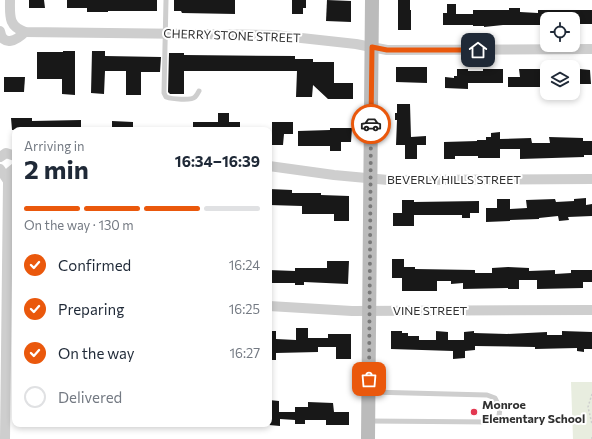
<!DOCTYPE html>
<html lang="en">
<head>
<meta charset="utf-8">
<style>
	:root { --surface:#fff; --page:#f6f6f7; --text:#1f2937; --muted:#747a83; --line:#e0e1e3; --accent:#ea580c }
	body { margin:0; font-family:Commissioner,sans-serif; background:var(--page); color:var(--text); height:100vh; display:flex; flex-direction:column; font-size:15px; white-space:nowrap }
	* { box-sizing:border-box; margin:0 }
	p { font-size:13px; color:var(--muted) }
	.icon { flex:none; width:22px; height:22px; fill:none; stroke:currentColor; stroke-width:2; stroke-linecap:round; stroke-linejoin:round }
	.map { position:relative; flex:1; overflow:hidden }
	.drawer { position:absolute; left:12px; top:127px; width:260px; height:300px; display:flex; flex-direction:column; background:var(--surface); border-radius:8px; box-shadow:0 2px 6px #0003 }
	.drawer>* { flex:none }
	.buttons { position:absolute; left:540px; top:12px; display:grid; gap:8px }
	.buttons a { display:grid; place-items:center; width:40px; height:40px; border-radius:8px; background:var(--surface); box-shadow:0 2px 6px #0003; font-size:20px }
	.pin { position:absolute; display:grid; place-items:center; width:34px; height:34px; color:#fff; margin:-17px; border-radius:8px; box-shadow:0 2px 6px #0006 }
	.courier { position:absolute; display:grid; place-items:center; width:40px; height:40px; margin:-20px; border:3px solid #ea580c; border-radius:50%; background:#fff; color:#222; box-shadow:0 1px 5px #0007 }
	.summary em { font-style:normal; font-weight:700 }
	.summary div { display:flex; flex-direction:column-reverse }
	.summary { display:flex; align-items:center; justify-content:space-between; height:68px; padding:0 12px }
	h1 { font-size:26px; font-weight:700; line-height:30px }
	.bar { display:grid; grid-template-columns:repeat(4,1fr); gap:6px 4px; align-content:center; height:48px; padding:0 12px }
	.bar i { height:5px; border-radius:3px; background:var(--line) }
	.bar .selected { background:var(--accent) }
	.bar p { grid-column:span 4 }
	ol { padding:0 12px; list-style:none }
	li { display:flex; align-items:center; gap:12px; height:44px }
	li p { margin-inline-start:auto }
	li .icon { padding:4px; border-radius:50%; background:var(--accent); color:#fff; stroke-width:4 }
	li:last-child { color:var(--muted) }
	li i { width:22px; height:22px; border:2px solid var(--line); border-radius:50% }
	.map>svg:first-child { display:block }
	.green { fill:#e8eddf }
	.building { fill:#181818 }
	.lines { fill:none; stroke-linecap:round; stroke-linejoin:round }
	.path { stroke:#cecece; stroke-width:1.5; stroke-dasharray:2 2; stroke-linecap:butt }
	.lane { stroke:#cecece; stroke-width:5 }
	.street { stroke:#cecece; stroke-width:10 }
	.secondary { stroke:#bbb; stroke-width:14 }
	.done { stroke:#797979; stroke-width:4; stroke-dasharray:0 7.2 }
	.route { stroke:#ea580c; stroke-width:5 }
	.poi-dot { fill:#e33851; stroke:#fff; stroke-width:1.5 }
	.labels { text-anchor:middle; stroke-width:4; stroke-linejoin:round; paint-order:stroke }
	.street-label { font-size:12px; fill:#313131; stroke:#fff }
	.poi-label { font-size:12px; font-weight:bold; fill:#313131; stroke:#fff; text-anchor:start }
</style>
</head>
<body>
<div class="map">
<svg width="592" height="439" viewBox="0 0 592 439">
	<rect width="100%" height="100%" fill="#fff"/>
	<polygon class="green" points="571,382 592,382 592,439 573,439"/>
	<g class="building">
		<polygon points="29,0 44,0 45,8 29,8"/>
		<polygon points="67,0 157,0 157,11 108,11 108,12 87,12 87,8 67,8"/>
		<polygon points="174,0 235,0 235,14 182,13 181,11 174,11"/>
		<polygon points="292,0 306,0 306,8 303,8 303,14 292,14"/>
		<polygon points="327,0 351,1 351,22 326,21"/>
		<polygon points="398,0 410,0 410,10 411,10 411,30 398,30"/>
		<polygon points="447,4 456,4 456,14 473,14 473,10 509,10 509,8 520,8 520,12 538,13 538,10 592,10 592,24 573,24 573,19 547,19 547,25 503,25 484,27 484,26 473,26 473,25 443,25 443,13 447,13"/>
		<polygon points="63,51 75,51 75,95 62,94 62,79 37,79 37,52 63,52"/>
		<polygon points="92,51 105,51 105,56 161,57 160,72 141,72 141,95 126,95 126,71 105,71 104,94 91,93"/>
		<polygon points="169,53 184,53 184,55 295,56 295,59 313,59 313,62 334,62 334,83 353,83 353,99 328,99 313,85 312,97 296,97 297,71 184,71 184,94 170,94 168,92"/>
		<polygon points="396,67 427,67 427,83 396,82"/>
		<polygon points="457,69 468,69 468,71 483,71 483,69 503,69 503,83 468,83 468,89 445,88 445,77 454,78 454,76 457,76"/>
		<polygon points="519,69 547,69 547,87 508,87 508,77 520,77"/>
		<polygon points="580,69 590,70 591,84 573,84 573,72 575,72 575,70 580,70"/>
		<polygon points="4,77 25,77 24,92 4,92"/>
		<polygon points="397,104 410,104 411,137 426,136 426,145 417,145 417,159 405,159 405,145 396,145 397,120 395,120 395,113 397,113"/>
		<polygon points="218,113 229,113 229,122 240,122 240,130 193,130 193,122 218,122"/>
		<polygon points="11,118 32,118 32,121 81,120 81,130 12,130"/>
		<polygon points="112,121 133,122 133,130 112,130"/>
		<polygon points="272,122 293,122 293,134 284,134 283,145 272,145"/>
		<polygon points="330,128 352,128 351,142 341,142 341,151 330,151 330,146 298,146 298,131 330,130"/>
		<polygon points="500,132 500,139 531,138 532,143 550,143 549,137 583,138 583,141 592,141 592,155 584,155 584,157 520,159 520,149 500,149 500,158 478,158 478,156 455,156 455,159 444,159 444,142 477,141 477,140 486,140 486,137 491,137 491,133"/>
		<polygon points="269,189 292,190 292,193 321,193 321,195 349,196 349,221 334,221 334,214 302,214 302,206 269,205"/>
		<polygon points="586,198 586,205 592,204 592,216 568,217 569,220 559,221 558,216 539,218 539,219 510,220 510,221 486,222 486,208 497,208 497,199 510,199 510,209 527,208 526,200 555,199 556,202 574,201 574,199"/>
		<polygon points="402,200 414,200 414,202 479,201 479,213 470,213 470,218 462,218 462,215 414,215 414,226 393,226 393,213 402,213"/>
		<polygon points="392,259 404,259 404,267 415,267 415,269 475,270 475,273 492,273 492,268 508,267 529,268 529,271 555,270 555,274 571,273 571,270 592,270 592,282 583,282 583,288 537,289 537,280 519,280 519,289 508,289 508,288 463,289 463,283 451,284 451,281 437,281 437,291 402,291 402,278 392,278"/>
		<polygon points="327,261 349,261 348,284 304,282 304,285 295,285 295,283 269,283 269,270 295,271 295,268 327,268"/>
		<polygon points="296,328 308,328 308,338 328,338 328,334 351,334 351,359 336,359 336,347 318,347 318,352 276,353 276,360 269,360 269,331 276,331 276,339 296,340"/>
		<polygon points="391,331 402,331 402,333 408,333 408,336 419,336 419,340 436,340 436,331 448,332 448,340 464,340 464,332 474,331 474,333 507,334 547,332 547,335 562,335 562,331 592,332 592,349 584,349 584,352 577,351 577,348 535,349 535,347 475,346 475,350 465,351 465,358 453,359 453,351 391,349"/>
		<polygon points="269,400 279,401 279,412 295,412 295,407 308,407 308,402 333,403 334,412 349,412 349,425 326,425 326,420 305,420 305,424 295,424 295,420 280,419 280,426 269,425"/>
	</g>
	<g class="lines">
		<g class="path">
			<polyline points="592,394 588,407 592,424"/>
			<polyline points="592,439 592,437"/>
		</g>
		<g class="lane">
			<path d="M166 0 164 93 166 97C172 99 191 101 195 97 197 95 198 93 199 91"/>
			<polyline points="369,421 492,422 499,416 500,408 495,398 487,395 370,392"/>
		</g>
		<g class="street">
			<path d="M10 0C10 16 8 26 25 32L274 35 356 44 387 50 592 49"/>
			<path d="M0 31C3 48 17 40 25 32"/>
			<polyline points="0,157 6,153 15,156"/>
			<polyline points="269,166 334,175 388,180 592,179"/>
			<polyline points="0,169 8,181"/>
			<polyline points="269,306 352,311 592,310"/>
			<polyline points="5,439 8,183 10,172 15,168"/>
		</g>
		<polyline class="secondary" points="368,439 372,0"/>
	</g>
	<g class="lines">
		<polyline class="done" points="369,379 371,124"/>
		<polyline class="route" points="371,124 372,47 387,50 478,50"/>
	</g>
	<circle class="poi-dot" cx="474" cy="412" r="4"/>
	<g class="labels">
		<g class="street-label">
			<text transform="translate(232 36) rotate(2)" y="4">CHERRY STONE STREET</text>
			<text x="454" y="184">BEVERLY HILLS STREET</text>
			<text x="430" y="315">VINE STREET</text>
		</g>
		<g class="poi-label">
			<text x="482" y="409">Monroe<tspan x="482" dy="14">Elementary School</tspan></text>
		</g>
	</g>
</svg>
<div class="buttons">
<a><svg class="icon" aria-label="locate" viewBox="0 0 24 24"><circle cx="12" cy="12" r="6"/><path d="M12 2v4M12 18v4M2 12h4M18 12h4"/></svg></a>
<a><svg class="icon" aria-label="layers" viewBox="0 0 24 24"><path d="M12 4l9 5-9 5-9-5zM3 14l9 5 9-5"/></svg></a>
</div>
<div class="pin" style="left:369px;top:379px;background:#ea580c"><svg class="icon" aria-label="bag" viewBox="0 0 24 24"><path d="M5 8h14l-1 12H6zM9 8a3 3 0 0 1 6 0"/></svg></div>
<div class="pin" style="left:478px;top:50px;background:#1f2937"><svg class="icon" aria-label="home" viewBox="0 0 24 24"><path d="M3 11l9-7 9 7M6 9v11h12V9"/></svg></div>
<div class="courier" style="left:371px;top:124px"><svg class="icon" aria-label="car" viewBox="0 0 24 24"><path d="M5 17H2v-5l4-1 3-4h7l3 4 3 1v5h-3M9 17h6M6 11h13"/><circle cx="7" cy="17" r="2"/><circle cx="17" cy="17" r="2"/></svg></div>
<section class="drawer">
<div class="summary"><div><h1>2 min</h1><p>Arriving in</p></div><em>16:34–16:39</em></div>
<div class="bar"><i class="selected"></i><i class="selected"></i><i class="selected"></i><i></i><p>On the way · 130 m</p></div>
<ol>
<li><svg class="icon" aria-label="check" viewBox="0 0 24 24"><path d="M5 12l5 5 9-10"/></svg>Confirmed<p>16:24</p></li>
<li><svg class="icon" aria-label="check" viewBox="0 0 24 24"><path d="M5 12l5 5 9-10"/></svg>Preparing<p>16:25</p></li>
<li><svg class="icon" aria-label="check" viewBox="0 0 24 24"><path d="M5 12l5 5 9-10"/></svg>On the way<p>16:27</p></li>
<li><i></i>Delivered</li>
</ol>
</section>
</div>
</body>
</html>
